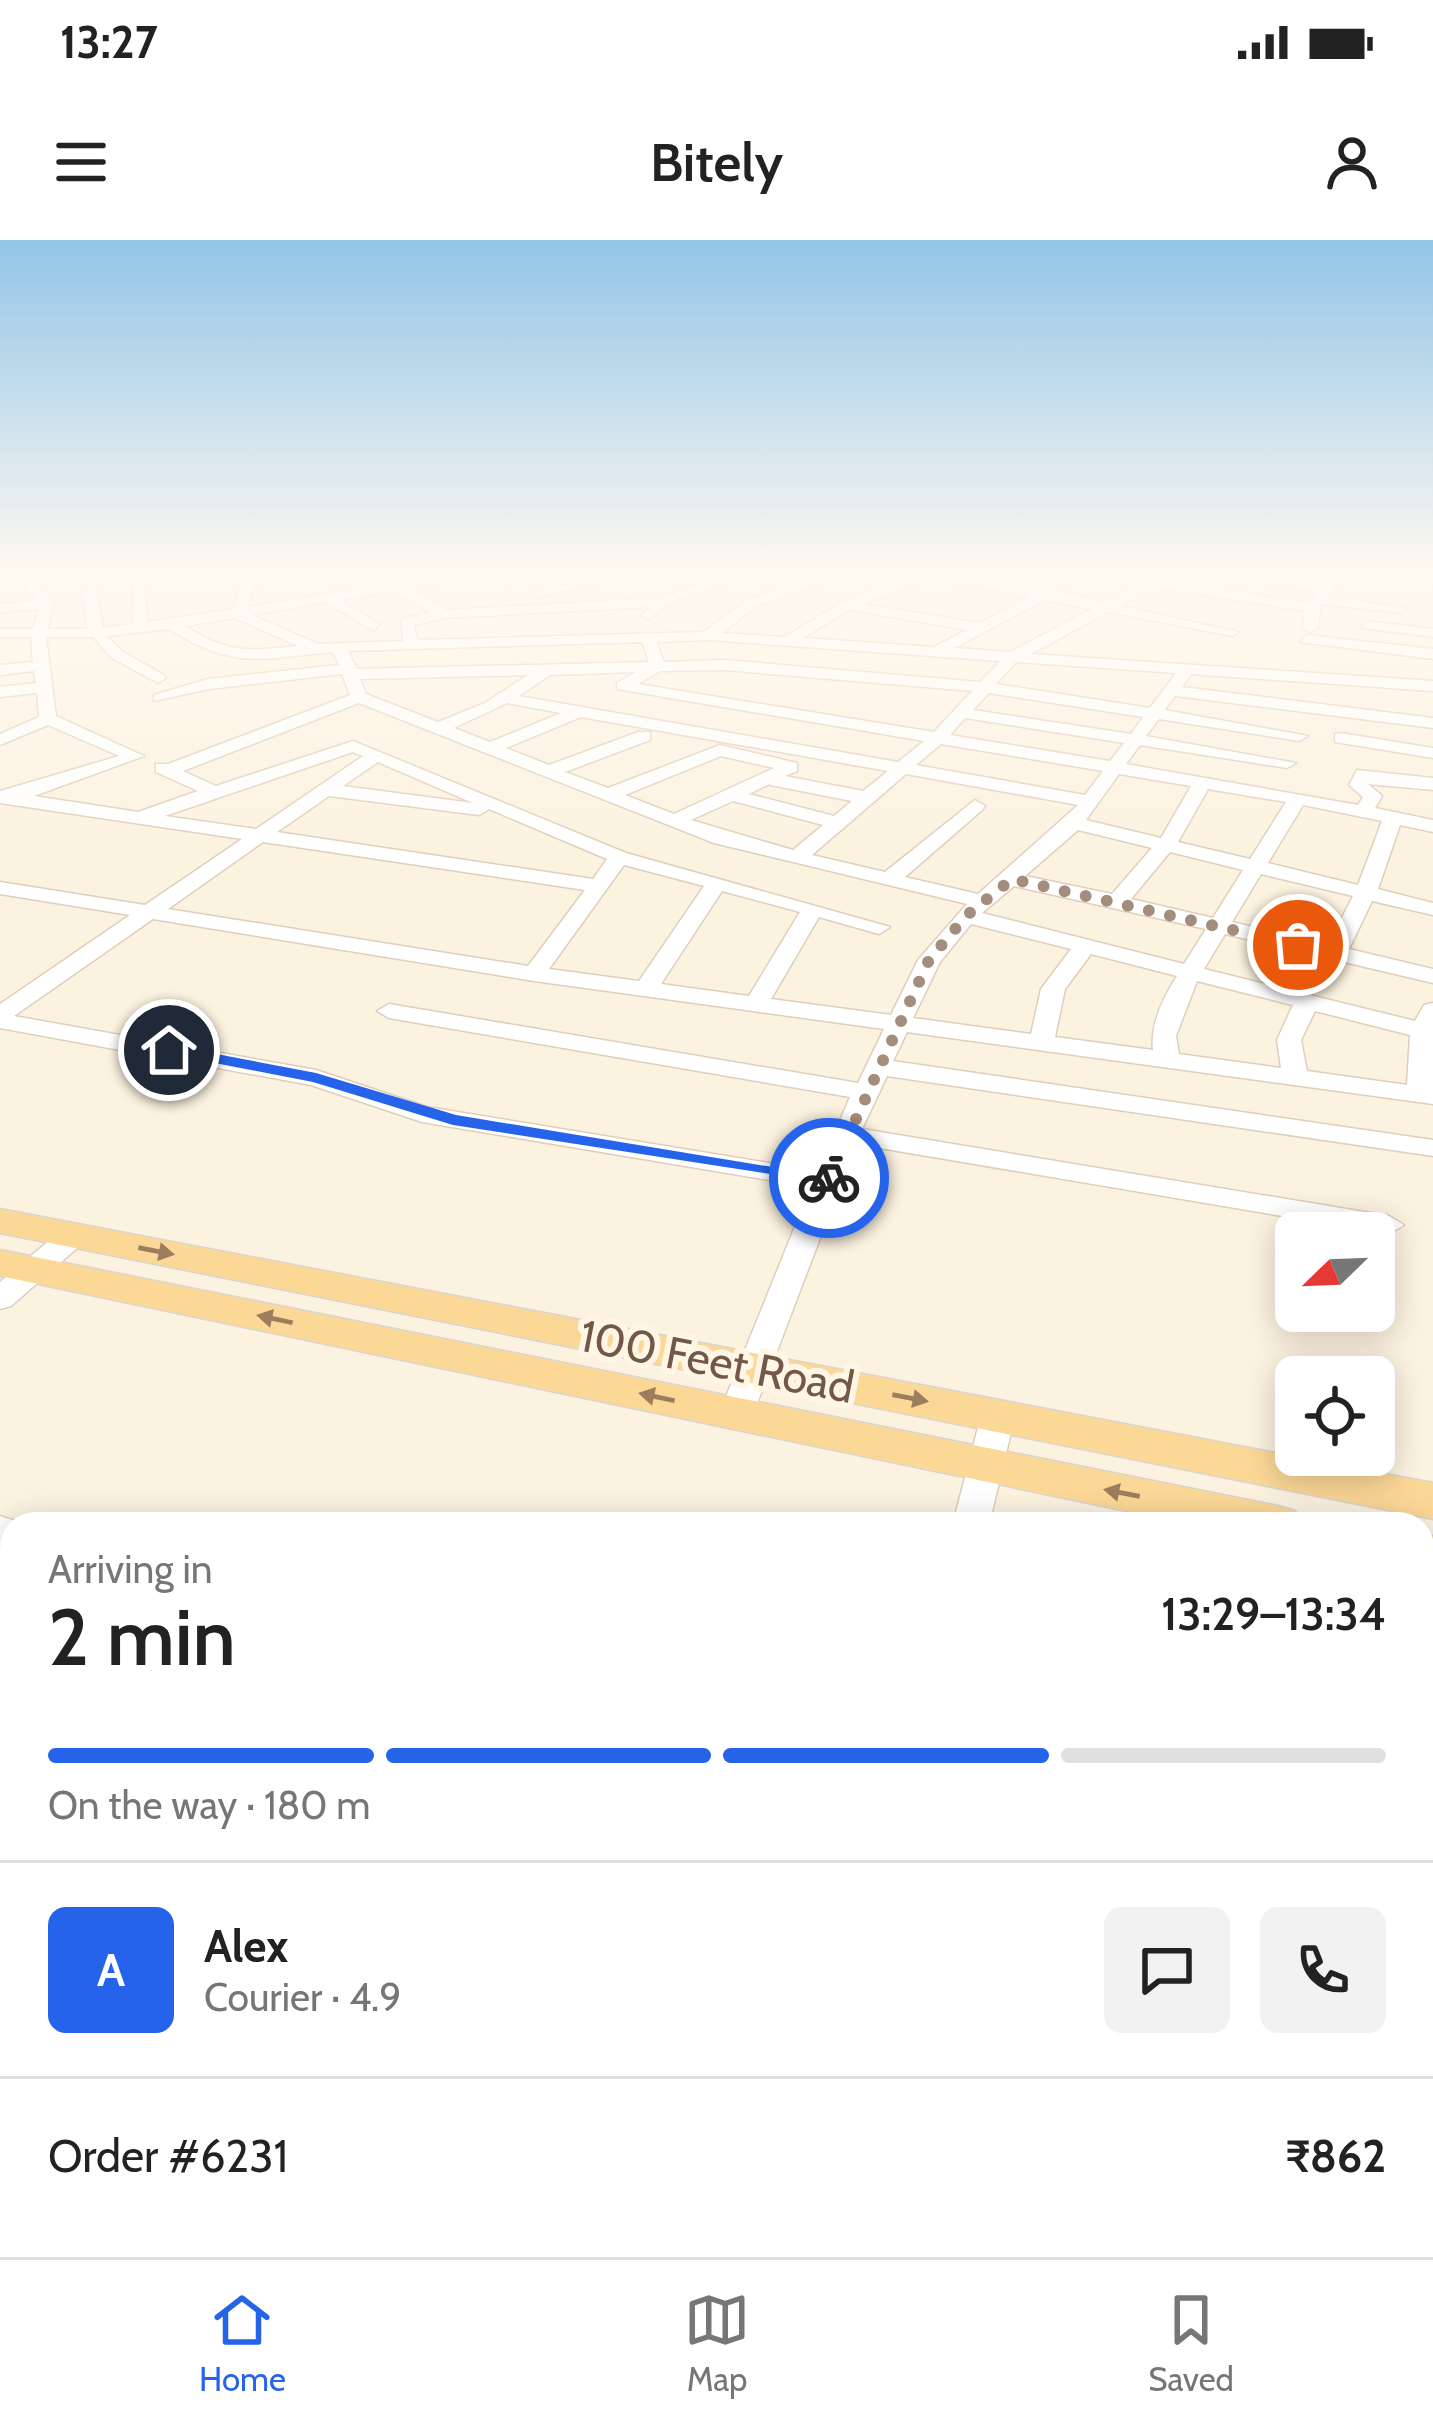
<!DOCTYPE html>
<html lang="en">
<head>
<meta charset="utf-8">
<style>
	:root { --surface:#fff; --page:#f2f2f2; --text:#222; --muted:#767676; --line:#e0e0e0; --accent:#2563eb }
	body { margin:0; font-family:Cabin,sans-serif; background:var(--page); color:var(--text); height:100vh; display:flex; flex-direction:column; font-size:45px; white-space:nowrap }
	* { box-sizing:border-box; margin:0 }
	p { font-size:39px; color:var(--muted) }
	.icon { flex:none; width:66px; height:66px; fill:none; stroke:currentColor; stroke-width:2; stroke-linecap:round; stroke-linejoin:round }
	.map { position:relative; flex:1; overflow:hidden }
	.drawer { position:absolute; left:0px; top:1272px; width:1434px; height:747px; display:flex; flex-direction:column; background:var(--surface); border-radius:36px 36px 0 0; box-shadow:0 6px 30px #0003 }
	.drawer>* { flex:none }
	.needle { width:78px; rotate:247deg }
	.tools { position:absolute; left:1275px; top:972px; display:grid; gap:24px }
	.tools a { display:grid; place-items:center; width:120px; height:120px; border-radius:18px; background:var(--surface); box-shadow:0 6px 30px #0003; font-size:60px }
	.pin { position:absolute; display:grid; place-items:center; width:102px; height:102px; color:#fff; margin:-51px; border:6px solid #fff; border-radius:50%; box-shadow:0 3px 12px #0007 }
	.courier { position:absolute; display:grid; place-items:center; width:120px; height:120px; margin:-60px; border:9px solid #2563eb; border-radius:50%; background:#fff; color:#222; box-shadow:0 3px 15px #0007 }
	.overview em { font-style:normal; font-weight:600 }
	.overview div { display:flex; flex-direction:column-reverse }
	.overview { display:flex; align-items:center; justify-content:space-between; height:204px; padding:0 48px }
	h1 { font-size:78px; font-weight:600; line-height:90px }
	.bar { display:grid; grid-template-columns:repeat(4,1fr); gap:18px 12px; align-content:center; height:144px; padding:0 48px }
	.bar i { height:15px; border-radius:9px; background:var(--line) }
	.bar .selected { background:var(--accent) }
	.bar p { grid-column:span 4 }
	.line { display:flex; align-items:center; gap:30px; padding:0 48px; border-top:3px solid var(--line) }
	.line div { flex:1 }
	.round { display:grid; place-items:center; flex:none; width:126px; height:126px; border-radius:18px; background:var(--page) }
	.status { display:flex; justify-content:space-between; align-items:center; height:84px; padding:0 60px; background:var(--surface); direction:ltr }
	.status svg { height:33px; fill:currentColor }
	header { display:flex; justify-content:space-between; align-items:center; height:156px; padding:0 48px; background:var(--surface); font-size:54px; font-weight:600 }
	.menu { display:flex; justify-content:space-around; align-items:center; height:168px; border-top:3px solid var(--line); background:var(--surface); font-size:33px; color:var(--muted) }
	.menu a { display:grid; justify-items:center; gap:6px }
	.menu .selected { color:var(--accent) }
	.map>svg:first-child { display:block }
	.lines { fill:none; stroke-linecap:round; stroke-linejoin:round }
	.minor-casing { stroke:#e0cebc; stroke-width:3 }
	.major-casing { stroke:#dbd4cf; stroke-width:3 }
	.minor { fill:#fff; fill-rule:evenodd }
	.major { fill:#fcd897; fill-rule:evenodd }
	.oneway { fill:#9c7e5f }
	.route { fill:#2563eb }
	.done { stroke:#a38e7d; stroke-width:12; stroke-dasharray:0 21.6 }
	.labels { text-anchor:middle; stroke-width:12; stroke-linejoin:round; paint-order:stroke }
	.street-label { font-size:45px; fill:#735847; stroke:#fff6e6 }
</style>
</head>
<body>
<div class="status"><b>13:27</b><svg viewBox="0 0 49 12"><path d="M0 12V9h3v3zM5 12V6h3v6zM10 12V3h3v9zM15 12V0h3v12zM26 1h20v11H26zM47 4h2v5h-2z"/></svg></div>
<header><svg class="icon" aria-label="menu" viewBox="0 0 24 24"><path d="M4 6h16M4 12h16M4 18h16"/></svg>Bitely<svg class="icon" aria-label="person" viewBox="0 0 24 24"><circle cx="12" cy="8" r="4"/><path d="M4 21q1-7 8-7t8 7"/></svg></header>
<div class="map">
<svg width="1433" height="2017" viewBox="0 0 1433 2017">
	<rect width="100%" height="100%" fill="#fcf2e0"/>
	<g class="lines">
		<g class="minor-casing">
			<g id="minor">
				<path d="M17 333H30L54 364 47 389H88L82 351 89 347 96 351 103 388 133 384V333H187L143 340 148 382 233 369 246 333H259L248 367 382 345 388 339 396 342 481 333 408 348 446 370 661 358 732 333H752L676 360 648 379 641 375 650 367 443 378 414 385 417 400 704 392 745 361 823 333H842L755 367 722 393 785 397 842 362 916 333 1049 348 1104 363 1139 344 1088 333 1151 338 1177 333 1167 341 1308 363 1317 351 1217 333 1323 343 1330 333H1343L1328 356 1409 369 1402 373 1322 364 1317 388 1310 392 1303 388 1305 371 1155 347 1120 366 1239 392 1232 396 1108 372 1031 414 1433 441V451L1191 434 1182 447 1433 478V488L1175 456 1165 470 1308 496 1299 501 1159 479 1146 496 1296 523 1287 528 1140 505 1126 524 1358 565 1363 557 1349 545 1357 530 1433 538V550L1368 544 1382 556 1375 568 1433 580V592L1400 585 1378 649 1433 663V675L1372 661 1349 709 1433 729V743L1225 694 1204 729 1415 781 1424 765 1433 763V864L907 792 893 821 1433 900V916L887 836 862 889 1389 976 1404 985 1389 994 856 904 753 1174 748 1183H724L719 1174 811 947 422 882 311 845 0 788V764L130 675 0 654V642L145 665 242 599 0 563V551L119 516 48 485 0 505V494L39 477 37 453 0 457V447L36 443 34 431 0 435V425L33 422 31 397H0V389H33L39 369 0 372V364L37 361ZM929 337 1030 357 979 383 863 364ZM392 351 430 373 401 379 403 401 318 404 252 375 325 362 374 391 379 384 340 360ZM1045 360 1092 369 1010 412 954 408ZM849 370H852L967 390 934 407 803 398ZM235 378 298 406C247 411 230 414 185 386ZM169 389C234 430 260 419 333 412L339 425 208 439 154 455V461L209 449 342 434 350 455 168 524H156V532L198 551 138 572 34 556 144 516 56 476 46 397H93L112 418 158 443 166 438 164 435 123 412 107 396ZM708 400 1000 421 980 442 725 420 664 422 656 402ZM642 402 649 422 357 429 348 411ZM1016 422 1176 433 1150 468 996 444ZM725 430 972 451 934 492 638 444 660 431ZM636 432 617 443V449L924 501 898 522 519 456 550 435ZM528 435 485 463 438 482 366 454 360 439ZM989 453 1143 477 1131 494 973 470ZM359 463 714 603 967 664 918 720 891 775 771 759 819 677 879 694 890 687 626 613 353 501 216 546 183 531ZM507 463 561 473 490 502 454 488ZM581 477 888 531 863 551 785 536 797 531V523L720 505 608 548 565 532 650 500V492H638L549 525 506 508ZM965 478 1124 503 1110 521 950 495ZM941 504 1103 531 1085 555 916 525ZM353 512 363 516 256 589 165 576ZM721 516 774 528 674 574 625 555ZM378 522 473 563 343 546ZM906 534 1078 565 978 654 905 637 982 570 985 566 975 560 885 632 812 615ZM1119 534 1191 546 1161 598 1086 580ZM769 544 770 545 852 561 834 576 749 554ZM1208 549 1286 562 1250 619 1178 602ZM329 556 479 575 489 569 607 619 593 639 277 592ZM733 561 823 585 793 610 691 580ZM1303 565 1382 581 1358 645 1268 623ZM1078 590 1152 608 1112 654 1025 636ZM263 602 585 650 528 726 168 669ZM1170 612 1243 630 1213 678 1131 659ZM624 625 704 646 639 741 549 729ZM1261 634 1353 656 1328 705 1232 682ZM1014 646 1206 689 1184 724 982 673ZM722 651 800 672 749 756 661 744ZM153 679 534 741 884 789 858 843 389 764 377 771 389 778 850 857 818 931 427 867 316 830 14 776ZM971 684 1071 709 1041 749 1031 794 913 778 940 722ZM1091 714 1177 736C1163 758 1150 784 1153 810L1055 797 1065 749ZM1197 741 1293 765 1277 800 1281 828 1179 814 1176 796ZM1315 771 1410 795 1407 845 1307 831 1301 800Z"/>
				<polygon points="613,333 638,333 537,357 530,353"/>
				<polygon points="1377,333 1433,334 1433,342 1384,337"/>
				<polygon points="1367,381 1433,389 1433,397 1362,388"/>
				<polygon points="1306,395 1433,409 1433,419 1301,402"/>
				<polygon points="1341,493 1433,508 1433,518 1335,502 1335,494"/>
				<polygon points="74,986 84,988 89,995 84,1002 11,1066 0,1069 0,1042 64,988"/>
				<polygon points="998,1164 1010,1167 1015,1176 989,1284 953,1284 981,1176 986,1167"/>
				<polygon points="0,1276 25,1284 12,1284 12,1308 0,1305"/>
				<polygon points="12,1479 12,1524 0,1529 0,1484"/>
				<polygon points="1422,1690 1433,1693 1433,1741 1422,1738"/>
				<polygon points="12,1947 12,2007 19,2007 0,2015 0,1952"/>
				<polygon points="632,2007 688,2007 684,2017 628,2017"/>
				<polygon points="1208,2007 1262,2007 1260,2017 1204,2017"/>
			</g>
		</g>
		<g class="major-casing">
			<g id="major">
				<polygon points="0,969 1433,1243 1433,1279 0,993"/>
				<polygon points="0,1010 1278,1266 1295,1271 1302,1284 1189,1284 0,1036"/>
				<polygon points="1422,1294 1433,1296 1433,1334 1422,1332"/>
			</g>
		</g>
		<use href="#minor" class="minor"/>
		<use href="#major" class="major"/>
	</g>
	<defs><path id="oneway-solid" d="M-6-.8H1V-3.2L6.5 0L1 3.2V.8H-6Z" transform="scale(3)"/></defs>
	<g class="oneway">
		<use href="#oneway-solid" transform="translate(156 1011) rotate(11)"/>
		<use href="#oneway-solid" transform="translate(275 1079) rotate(-168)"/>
		<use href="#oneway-solid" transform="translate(657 1157) rotate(-168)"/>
		<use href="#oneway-solid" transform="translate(910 1158) rotate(11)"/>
		<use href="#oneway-solid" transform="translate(1122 1253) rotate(-169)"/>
	</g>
	<linearGradient id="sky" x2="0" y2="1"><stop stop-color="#93c5e7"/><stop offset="0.54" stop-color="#fef9f1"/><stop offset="1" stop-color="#fef9f1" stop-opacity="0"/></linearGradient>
	<rect width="1433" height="615" fill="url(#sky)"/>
	<polygon class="route" points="169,805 316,833 456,875 839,938 829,943 453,885 313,842 163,813"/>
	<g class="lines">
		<polyline class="done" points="829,938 929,720 966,676 1012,639 1298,705"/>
	</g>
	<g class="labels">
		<g class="street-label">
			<text transform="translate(717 1121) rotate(11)" y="16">100 Feet Road</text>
		</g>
	</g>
</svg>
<div class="tools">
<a><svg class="needle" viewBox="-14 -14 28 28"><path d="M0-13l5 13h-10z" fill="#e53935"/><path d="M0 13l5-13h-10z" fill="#767676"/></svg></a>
<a><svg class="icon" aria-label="locate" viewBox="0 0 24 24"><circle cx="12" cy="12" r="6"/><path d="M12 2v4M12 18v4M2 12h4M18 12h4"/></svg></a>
</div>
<div class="pin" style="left:1298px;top:705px;background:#ea580c"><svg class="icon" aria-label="bag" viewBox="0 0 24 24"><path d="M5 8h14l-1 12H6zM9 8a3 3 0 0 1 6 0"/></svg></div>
<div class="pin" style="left:169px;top:810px;background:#1f2937"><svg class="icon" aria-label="home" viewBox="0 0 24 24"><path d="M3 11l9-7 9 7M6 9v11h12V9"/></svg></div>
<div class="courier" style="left:829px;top:938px"><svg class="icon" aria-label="bike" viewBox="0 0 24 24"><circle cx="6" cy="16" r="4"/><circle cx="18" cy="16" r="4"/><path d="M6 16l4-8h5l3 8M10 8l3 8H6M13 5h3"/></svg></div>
<section class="drawer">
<div class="overview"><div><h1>2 min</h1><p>Arriving in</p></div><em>13:29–13:34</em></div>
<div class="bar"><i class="selected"></i><i class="selected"></i><i class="selected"></i><i></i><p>On the way · 180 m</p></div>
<div class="line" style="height:216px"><b class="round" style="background:var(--accent);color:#fff">A</b><div><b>Alex</b><p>Courier · 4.9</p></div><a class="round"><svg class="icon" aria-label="chat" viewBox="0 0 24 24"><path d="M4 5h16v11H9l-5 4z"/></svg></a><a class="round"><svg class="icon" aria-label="phone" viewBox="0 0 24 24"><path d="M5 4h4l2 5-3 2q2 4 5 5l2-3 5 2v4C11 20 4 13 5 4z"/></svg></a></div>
<div class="line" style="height:156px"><div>Order #6231</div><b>₹862</b></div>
</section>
</div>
<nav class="menu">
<a class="selected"><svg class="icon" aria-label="home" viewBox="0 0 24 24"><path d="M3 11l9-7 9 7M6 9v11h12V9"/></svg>Home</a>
<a><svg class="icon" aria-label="map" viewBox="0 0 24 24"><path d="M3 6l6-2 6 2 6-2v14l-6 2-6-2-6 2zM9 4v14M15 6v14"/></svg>Map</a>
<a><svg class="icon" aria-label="saved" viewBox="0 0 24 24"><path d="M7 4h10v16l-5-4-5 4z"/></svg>Saved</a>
</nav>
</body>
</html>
